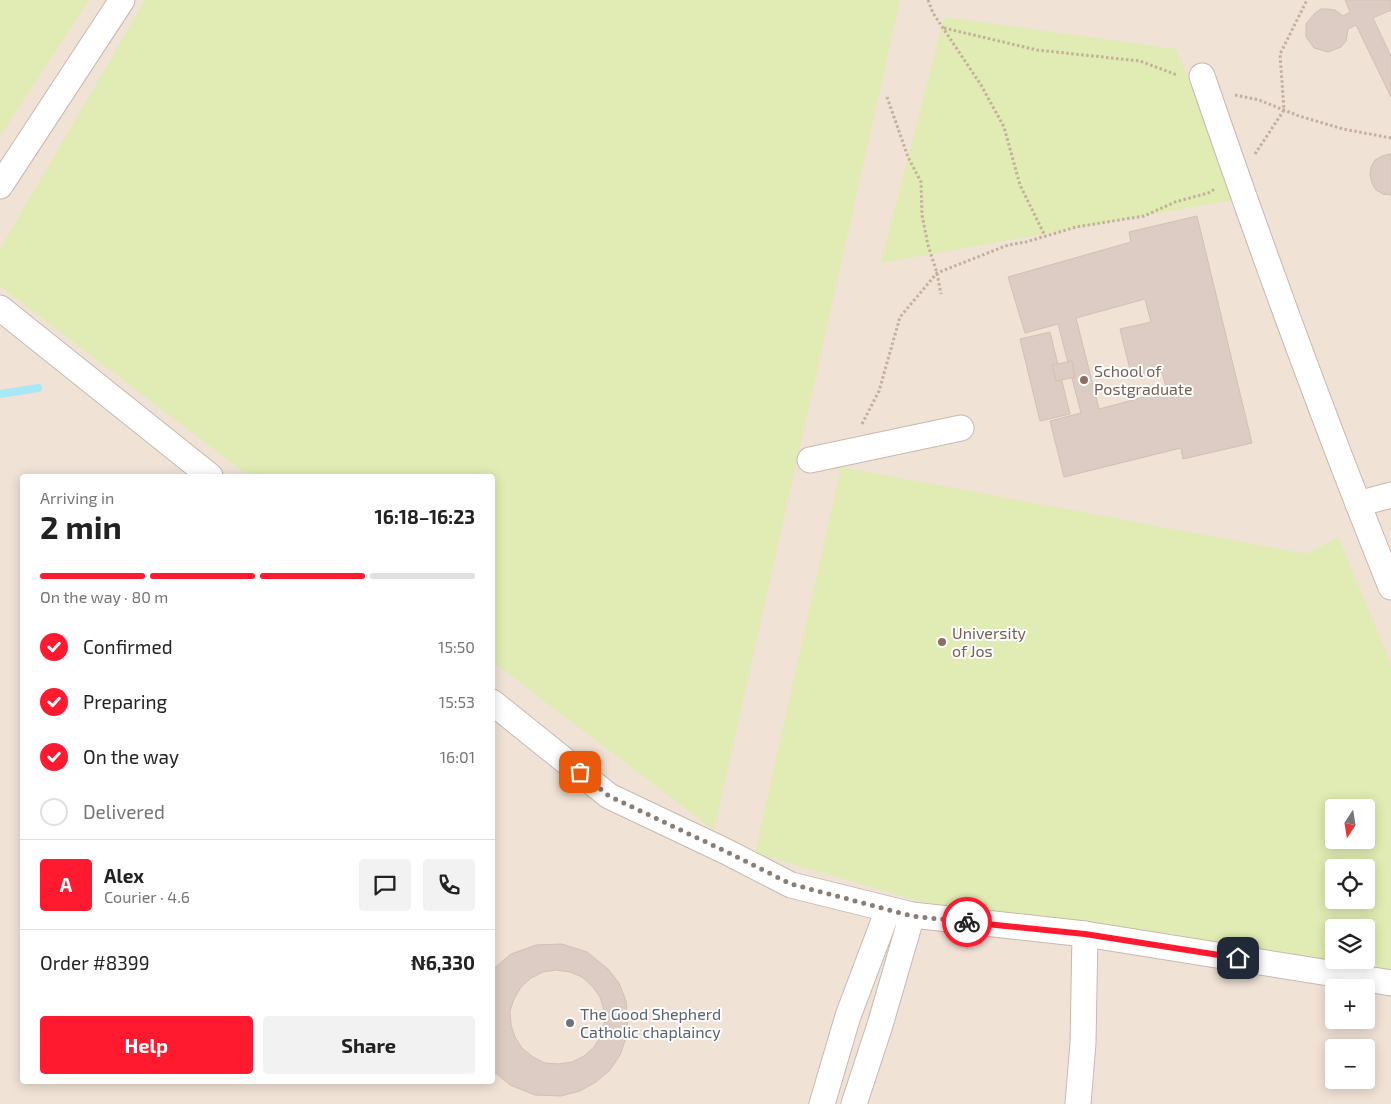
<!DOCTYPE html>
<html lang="en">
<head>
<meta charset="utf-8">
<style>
	:root { --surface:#fff; --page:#f2f2f2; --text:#222; --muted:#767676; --line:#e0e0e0; --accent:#ff1a2f }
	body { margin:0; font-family:"Exo 2",sans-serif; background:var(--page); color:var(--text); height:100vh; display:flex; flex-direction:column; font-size:19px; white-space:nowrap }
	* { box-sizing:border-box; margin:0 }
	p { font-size:16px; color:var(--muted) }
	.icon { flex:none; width:28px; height:28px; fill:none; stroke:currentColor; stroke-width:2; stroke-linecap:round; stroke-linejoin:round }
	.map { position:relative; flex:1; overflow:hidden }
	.side { position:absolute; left:20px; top:474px; width:475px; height:610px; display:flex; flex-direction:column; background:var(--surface); border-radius:5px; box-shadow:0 2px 12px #0003 }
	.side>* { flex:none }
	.needle { width:32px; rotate:192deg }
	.buttons { position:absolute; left:1325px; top:799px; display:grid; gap:10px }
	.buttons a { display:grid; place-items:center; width:50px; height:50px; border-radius:5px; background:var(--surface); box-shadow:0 2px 12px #0003; font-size:25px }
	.pin { position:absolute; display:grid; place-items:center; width:42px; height:42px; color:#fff; margin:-21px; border-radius:10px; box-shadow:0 2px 8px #0006 }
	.courier { position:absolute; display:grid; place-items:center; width:50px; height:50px; margin:-25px; border:4px solid #ff1a2f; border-radius:50%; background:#fff; color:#222; box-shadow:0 1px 6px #0007 }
	.headline em { font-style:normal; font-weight:700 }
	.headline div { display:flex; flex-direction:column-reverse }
	.headline { display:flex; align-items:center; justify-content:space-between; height:85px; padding:0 20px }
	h1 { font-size:32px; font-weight:700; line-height:38px }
	.bar { display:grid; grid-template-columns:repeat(4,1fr); gap:8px 5px; align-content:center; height:60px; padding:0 20px }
	.bar i { height:6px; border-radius:4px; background:var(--line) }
	.bar .active { background:var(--accent) }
	.bar p { grid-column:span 4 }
	.line { display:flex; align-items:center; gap:12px; padding:0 20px; border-top:1px solid var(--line) }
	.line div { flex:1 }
	.round { display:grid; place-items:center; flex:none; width:52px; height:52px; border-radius:5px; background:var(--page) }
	ol { padding:0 20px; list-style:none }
	li { display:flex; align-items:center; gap:15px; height:55px }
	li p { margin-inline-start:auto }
	li .icon { padding:5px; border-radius:50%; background:var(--accent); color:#fff; stroke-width:4 }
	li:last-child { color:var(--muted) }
	li i { width:28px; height:28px; border:2px solid var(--line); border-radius:50% }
	.action { display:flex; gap:10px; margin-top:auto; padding:10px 20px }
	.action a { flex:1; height:58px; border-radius:5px; background:var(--accent); color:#fff; font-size:20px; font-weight:700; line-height:58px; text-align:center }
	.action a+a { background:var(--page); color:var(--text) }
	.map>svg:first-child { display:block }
	.education { fill:#f0e2d5; fill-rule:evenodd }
	.green { fill:#e0ecb3; fill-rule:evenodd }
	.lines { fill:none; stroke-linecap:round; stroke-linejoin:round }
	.stream { stroke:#a6e8f5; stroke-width:8 }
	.building { fill:#dcccc3; stroke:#d4bfb3; fill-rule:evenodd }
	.minor-casing { stroke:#c6b9b0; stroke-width:27 }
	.path { stroke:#c5ae9d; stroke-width:3; stroke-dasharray:2.5 2.5; stroke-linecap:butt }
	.minor { stroke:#fff; stroke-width:25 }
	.done { stroke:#887d77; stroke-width:5; stroke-dasharray:0 9 }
	.route { stroke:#ff1a2f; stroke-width:6 }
	.education-dot { fill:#8d6e63; stroke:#fff; stroke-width:2 }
	.worship-dot { fill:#6b7280; stroke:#fff; stroke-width:2 }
	.labels { text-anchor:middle; stroke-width:4; stroke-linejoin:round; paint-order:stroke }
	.education-label { font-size:16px; fill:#785e54; stroke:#fff; text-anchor:start }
	.worship-label { font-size:16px; fill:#5b616d; stroke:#fff; text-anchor:start }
</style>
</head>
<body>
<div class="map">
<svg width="1391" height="1104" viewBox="0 0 1391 1104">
	<rect width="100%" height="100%" fill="#f6f0eb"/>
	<path class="education" d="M0 0H1391V1104H0ZM22 476H492V1081H22ZM1334 808H1366V840H1334ZM1334 868H1366V900H1334ZM1334 928H1366V960H1334ZM1334 988H1366V1020H1334ZM1334 1048H1366V1080H1334Z"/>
	<g class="green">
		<polygon points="0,0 89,0 0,136"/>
		<polygon points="145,0 900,0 714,830 493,662 492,476 249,476 0,286 0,249"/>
		<polygon points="944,17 1176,49 1238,199 881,263"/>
		<path d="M841 467 1307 554 1338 537 1391 664V973L919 901 755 853ZM1334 808H1366V840H1334ZM1334 868H1366V900H1334ZM1334 928H1366V960H1334Z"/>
	</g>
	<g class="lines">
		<polyline class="stream" points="0,394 38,388"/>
	</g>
	<g class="building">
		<polygon points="1345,0 1391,0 1391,10 1373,18 1391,56 1391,97 1356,25 1348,29 1346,41 1341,47 1328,52 1314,48 1306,37 1306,24 1315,13 1321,9 1328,9 1335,10 1343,16 1350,12"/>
		<polygon points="1390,154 1391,154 1391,195 1383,194 1376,190 1372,183 1370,175 1371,167 1375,160 1382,156"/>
		<path d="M1197 216 1252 443 1183 459 1181 448 1064 477 1050 421 1081 413 1058 324 1025 333 1008 277 1131 242 1129 232ZM1145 299 1151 322 1120 329 1132 378 1162 372 1167 391 1099 409 1076 318Z"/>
		<polygon points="1050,332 1070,414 1040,421 1020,339"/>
		<polygon points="1072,361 1075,377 1056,381 1052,365"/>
		<path d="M562 944 587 952 608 969 619 983 626 1001 628 1019 626 1038 620 1055 610 1070 596 1082 580 1091 561 1096 535 1095 510 1085 492 1070V970L511 954 536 945ZM556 970 570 972 582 977 592 986 600 997 604 1010V1023L601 1036 594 1047 584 1056 572 1062 558 1064 545 1063 533 1057 522 1048 515 1037 511 1025 510 1011 514 999 521 987 531 978 543 972Z"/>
	</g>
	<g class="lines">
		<g class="minor-casing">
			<g id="minor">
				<path d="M1202 76C1261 248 1323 418 1391 587"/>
				<polyline points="0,186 122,0"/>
				<polyline points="0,308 210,476"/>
				<polyline points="810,460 961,428"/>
				<polyline points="1358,504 1391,495"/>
				<polyline points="492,702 609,796 727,852 791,885 912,915 1085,934 1391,983"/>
				<polyline points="822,1104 848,1016 888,910"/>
				<polyline points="854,1104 880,1025 912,915"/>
				<polyline points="1078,1104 1083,1043 1085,934"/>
			</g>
		</g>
		<g class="path">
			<polyline points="928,0 933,13 981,85 1004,127 1020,185 1045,236"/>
			<polyline points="944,28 1037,50 1140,61 1177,75"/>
			<polyline points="1235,95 1259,100 1299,116 1343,129 1391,138"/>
			<polyline points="887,97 908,157 921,182 922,215 928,245 937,273 941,294"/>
			<polyline points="1255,154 1284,110 1280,54 1307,0"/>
			<polyline points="862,424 879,391 900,317 937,273 1008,245 1026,242 1076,227 1144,216 1175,202 1208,193 1215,189"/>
		</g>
		<use href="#minor" class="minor"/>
	</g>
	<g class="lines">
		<polyline class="done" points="580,772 609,796 727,852 791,884 912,916 967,922"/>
		<polyline class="route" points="967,922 1085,934 1238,958"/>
	</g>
	<g class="education-dot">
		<circle cx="1084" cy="380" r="5"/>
		<circle cx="942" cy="642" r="5"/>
	</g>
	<circle class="worship-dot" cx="570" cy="1023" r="5"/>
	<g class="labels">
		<g class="education-label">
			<text x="1094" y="377">School of<tspan x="1094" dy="18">Postgraduate</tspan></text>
			<text x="952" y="639">University<tspan x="952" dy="18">of Jos</tspan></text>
		</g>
		<g class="worship-label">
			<text x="580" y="1020">The Good Shepherd<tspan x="580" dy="18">Catholic chaplaincy</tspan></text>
		</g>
	</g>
</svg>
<div class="buttons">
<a><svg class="needle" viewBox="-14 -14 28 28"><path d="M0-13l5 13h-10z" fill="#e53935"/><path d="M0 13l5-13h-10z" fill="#767676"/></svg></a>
<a><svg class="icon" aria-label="locate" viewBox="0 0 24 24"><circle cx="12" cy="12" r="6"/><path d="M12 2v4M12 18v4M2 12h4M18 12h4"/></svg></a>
<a><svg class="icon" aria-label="layers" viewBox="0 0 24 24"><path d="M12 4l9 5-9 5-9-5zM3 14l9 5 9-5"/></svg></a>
<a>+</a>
<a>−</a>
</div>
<div class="pin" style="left:580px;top:772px;background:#ea580c"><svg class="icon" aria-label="bag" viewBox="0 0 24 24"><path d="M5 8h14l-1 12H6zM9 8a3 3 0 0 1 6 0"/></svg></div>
<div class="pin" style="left:1238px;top:958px;background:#1f2937"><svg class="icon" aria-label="home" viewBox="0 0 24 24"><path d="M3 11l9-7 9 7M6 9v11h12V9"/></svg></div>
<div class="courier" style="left:967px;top:922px"><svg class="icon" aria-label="bike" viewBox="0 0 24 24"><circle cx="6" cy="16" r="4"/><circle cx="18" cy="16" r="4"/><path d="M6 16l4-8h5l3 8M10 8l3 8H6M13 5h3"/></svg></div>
<section class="side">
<div class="headline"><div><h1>2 min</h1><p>Arriving in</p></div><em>16:18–16:23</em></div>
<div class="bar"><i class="active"></i><i class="active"></i><i class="active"></i><i></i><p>On the way · 80 m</p></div>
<ol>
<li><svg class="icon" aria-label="check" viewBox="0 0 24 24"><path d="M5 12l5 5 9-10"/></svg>Confirmed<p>15:50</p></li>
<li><svg class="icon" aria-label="check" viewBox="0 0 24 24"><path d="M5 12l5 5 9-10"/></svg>Preparing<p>15:53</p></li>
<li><svg class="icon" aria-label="check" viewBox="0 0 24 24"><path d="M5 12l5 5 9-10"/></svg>On the way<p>16:01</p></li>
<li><i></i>Delivered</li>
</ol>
<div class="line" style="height:90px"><b class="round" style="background:var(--accent);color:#fff">A</b><div><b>Alex</b><p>Courier · 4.6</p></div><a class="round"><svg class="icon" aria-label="chat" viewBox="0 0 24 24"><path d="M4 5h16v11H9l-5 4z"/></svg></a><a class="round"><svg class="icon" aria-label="phone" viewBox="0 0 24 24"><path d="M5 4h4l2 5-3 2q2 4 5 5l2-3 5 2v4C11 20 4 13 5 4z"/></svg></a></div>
<div class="line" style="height:65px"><div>Order #8399</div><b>₦6,330</b></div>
<div class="action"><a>Help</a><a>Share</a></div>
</section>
</div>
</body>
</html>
